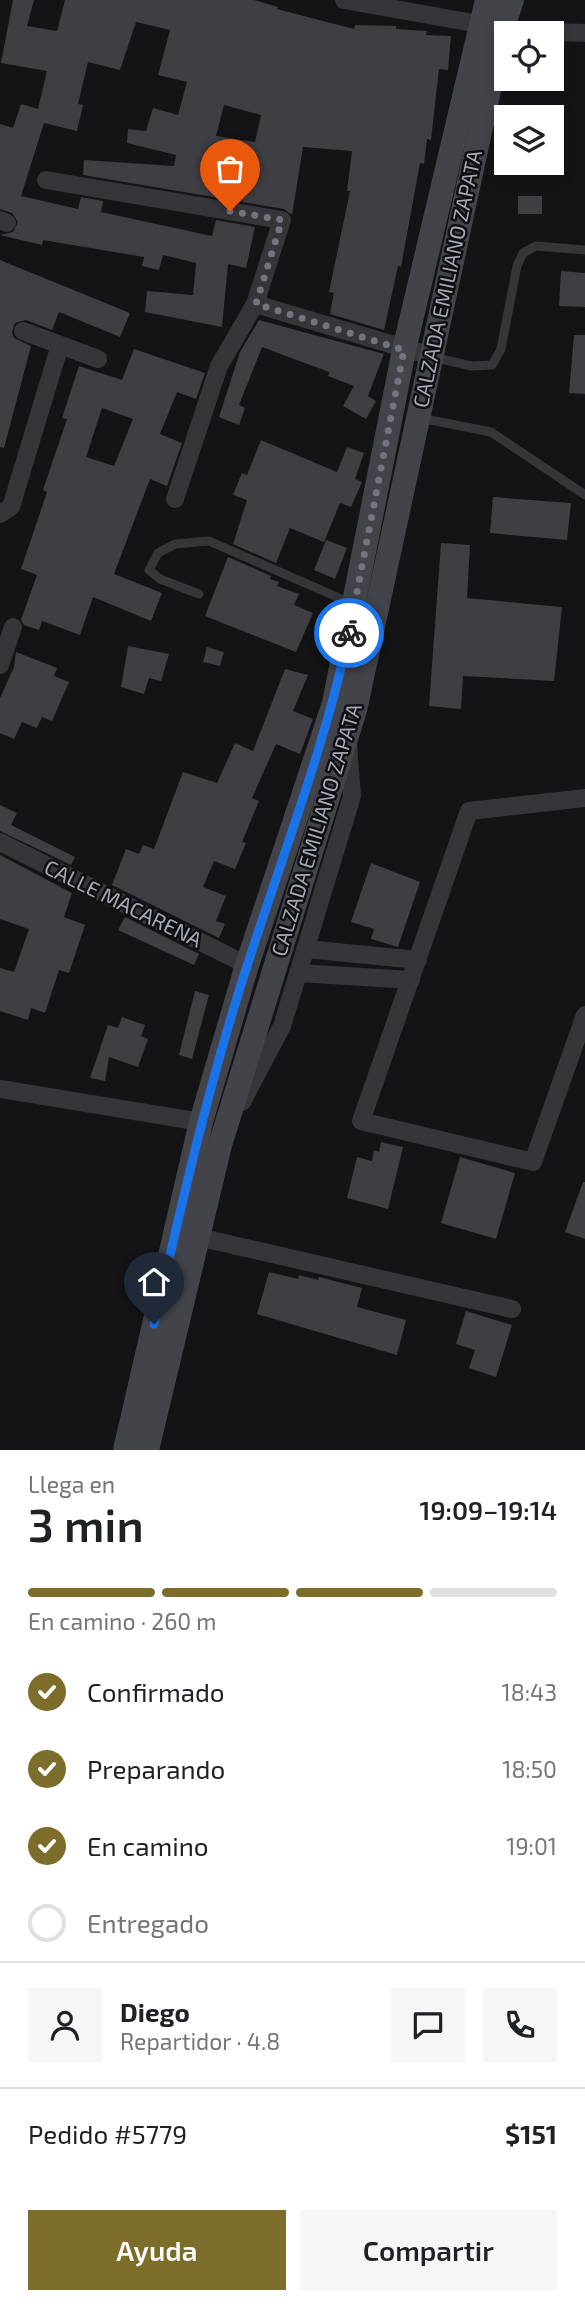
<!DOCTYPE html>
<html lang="es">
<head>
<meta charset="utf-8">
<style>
	:root { --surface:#fff; --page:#f6f6f6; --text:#202124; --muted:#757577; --line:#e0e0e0; --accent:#7d6d2a }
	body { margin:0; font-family:"Exo 2",sans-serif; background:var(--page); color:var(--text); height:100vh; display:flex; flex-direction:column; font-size:26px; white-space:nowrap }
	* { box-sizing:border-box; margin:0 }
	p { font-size:23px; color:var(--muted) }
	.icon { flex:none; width:38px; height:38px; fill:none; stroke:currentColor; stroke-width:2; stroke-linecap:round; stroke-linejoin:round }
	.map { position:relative; height:1450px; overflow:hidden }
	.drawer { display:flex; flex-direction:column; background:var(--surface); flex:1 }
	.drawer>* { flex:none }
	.fabs { position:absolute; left:494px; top:21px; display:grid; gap:14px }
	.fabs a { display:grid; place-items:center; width:70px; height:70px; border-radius:0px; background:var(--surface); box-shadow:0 4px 10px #0003; font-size:35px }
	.pin { position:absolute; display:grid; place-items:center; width:60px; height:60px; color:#fff; margin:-72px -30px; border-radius:50% 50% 50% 0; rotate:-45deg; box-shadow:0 0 7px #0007 }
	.pin .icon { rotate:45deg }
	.courier { position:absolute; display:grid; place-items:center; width:70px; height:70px; margin:-35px; border:5px solid #1a73e8; border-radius:50%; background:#fff; color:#222; box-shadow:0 2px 9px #0007 }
	.headline em { font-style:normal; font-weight:600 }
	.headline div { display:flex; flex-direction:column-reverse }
	.headline { display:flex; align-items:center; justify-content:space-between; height:119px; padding:0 28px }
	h1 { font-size:46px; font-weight:600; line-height:52px }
	.bar { display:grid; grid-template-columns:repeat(4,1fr); gap:10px 7px; align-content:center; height:84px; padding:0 28px }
	.bar i { height:9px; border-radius:5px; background:var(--line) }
	.bar .on { background:var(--accent) }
	.bar p { grid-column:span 4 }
	.line { display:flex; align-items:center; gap:18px; padding:0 28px; border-top:2px solid var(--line) }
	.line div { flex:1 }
	.round { display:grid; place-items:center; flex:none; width:74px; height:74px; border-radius:0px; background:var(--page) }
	ol { padding:0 28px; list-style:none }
	li { display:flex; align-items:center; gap:21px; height:77px }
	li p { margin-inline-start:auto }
	li .icon { padding:7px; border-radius:50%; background:var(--accent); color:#fff; stroke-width:4 }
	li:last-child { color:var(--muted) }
	li i { width:38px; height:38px; border:4px solid var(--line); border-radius:50% }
	.cta { display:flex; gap:14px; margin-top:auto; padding:14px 28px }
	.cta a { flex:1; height:80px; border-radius:0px; background:var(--accent); color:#fff; font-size:28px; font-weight:600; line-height:80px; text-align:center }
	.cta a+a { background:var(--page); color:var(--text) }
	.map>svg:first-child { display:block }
	.building { fill:#3e3e43; fill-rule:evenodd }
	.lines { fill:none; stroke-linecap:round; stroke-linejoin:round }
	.service { stroke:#35353a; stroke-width:9 }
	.minor { stroke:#35353a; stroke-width:18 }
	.secondary { stroke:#43444a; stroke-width:24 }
	.done { stroke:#73747e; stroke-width:7; stroke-dasharray:0 12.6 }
	.route { stroke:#1a73e8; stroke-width:9 }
	.labels { text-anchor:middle; stroke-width:5; stroke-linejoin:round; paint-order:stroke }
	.street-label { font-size:21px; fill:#a6a8b6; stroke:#0f0f11 }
</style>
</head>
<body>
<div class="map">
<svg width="585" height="1450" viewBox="0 0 585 1450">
	<rect width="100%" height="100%" fill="#141416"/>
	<g class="building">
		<path d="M13 0H34L27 26 57 31 65 0H254L278 7 277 9 354 29 355 25 396 26V29L427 31 426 35 451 36 448 70 439 69 431 140 427 139 424 164 420 163 401 267 398 266 384 330 330 314 334 293 329 292 350 191H347L352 151 303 147 292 215 284 209 83 175 84 160 174 166 176 155 127 143 128 129 146 131 153 108 178 115 187 82 158 75 170 30 136 22 120 70 88 62 78 104 83 105 77 131 44 123 21 196 78 209 81 197 103 201 101 212 212 236 216 220 255 227 246 268 228 264 222 327 145 312 147 291 193 295 196 263 163 255 159 270 142 266 144 257 43 240 42 245 0 235 13 232 18 222 12 213 0 209V124L13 128 21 104 38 109 47 71 1 63ZM224 105 261 115 255 142 216 136Z"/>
		<rect x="518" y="196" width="24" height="18"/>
		<polygon points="0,260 130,313 120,337 59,312 52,330 26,320 15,323 12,332 14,338 31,346 4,448 0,447"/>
		<polygon points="561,271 585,273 585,307 559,306"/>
		<polygon points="259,320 384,354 368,396 376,401 366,419 343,406 354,386 328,376 329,372 262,347 239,405 245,408 239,425 219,417 240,352"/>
		<polygon points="574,335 585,335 585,394 569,393"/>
		<path d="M134 349 205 373 196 399 177 392 160 434 182 443 167 486 150 479 114 574 162 593 151 621 93 597 80 635 42 621 39 630 24 625 21 620 37 575 21 569 47 492 43 490 67 419 62 418 79 366 122 380ZM102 408 133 419 114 466 86 457Z"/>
		<polygon points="261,440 337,472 347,447 364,453 355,479 362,482 351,507 340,503 324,542 290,528 276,563 233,544 247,500 233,495 242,473 247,475"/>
		<polygon points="493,497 571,503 567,540 490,533"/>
		<polygon points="326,540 347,548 335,579 314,570"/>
		<polygon points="441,543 470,545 467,598 562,607 554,681 463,676 461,709 429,706"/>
		<polygon points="228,557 271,576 270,579 279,582 277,586 299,594 294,605 313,613 296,652 205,616"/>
		<polygon points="128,646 169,654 161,681 149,678 144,694 121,687"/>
		<polygon points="207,647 224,652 220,666 203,662"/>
		<polygon points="16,652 57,668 54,676 69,682 52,721 42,717 37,728 22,722 14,739 0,733 0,698 14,667"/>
		<polygon points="285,669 308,675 293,711 313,719 300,754 276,744 252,798 259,801 242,842 246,843 235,869 214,861 203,887 226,896 216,921 225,924 219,938 112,885 126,849 139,854 143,845 154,849 183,772 217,783 235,743 253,751"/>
		<polygon points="0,805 17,813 11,825 75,857 71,865 0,831"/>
		<polygon points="0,855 72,893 64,917 85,925 69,973 59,970 45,1013 31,1008 28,1020 0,1011 0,968 14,972 29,929 0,919"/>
		<polygon points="371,863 420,882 398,947 371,939 374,929 351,922"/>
		<polygon points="125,917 199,954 194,965 118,930"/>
		<polygon points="195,991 209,995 192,1059 179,1055"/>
		<polygon points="122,1017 145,1025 141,1036 148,1039 138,1067 109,1057 105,1081 90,1078 108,1025 118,1028"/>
		<polygon points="381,1142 403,1147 388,1209 347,1198 357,1157 372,1161 374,1150 379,1152"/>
		<polygon points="460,1157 515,1173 496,1239 441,1223"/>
		<polygon points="583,1182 585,1182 585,1239 565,1232"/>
		<polygon points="269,1272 298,1279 299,1275 318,1280 319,1277 362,1288 357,1307 406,1320 397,1355 257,1314"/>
		<polygon points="466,1311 512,1325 496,1377 469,1368 475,1350 456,1344"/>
	</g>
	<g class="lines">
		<g class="service">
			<polyline points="433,357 471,366 492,365 501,349 517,266 523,253 536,246 585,250"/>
			<polyline points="420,418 491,432 585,495"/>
			<polyline points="199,594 160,579 149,570 158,553 175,544 209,541 353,604"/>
		</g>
		<g class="minor">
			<polyline points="344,0 479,24"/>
			<polyline points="502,30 585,33"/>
			<polyline points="46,180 282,220 255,304 219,366 175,499"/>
			<polyline points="0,220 7,223"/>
			<polyline points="255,304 431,356"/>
			<polyline points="23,331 98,359"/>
			<polyline points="0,514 11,507 60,345"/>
			<polyline points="0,665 13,627"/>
			<polyline points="585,798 469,811 361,1121 533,1162 585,1015"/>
			<polyline points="0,842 247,965"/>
			<polyline points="306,949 418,960"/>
			<polyline points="299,973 411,980"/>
			<polyline points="0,1089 201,1122"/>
			<polyline points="242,1102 282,1026 352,796 348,744"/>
			<polyline points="198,1237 512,1309"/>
		</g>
		<g class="secondary">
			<polyline points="125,1450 201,1122 247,965 334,703 404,350 487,0"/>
			<polyline points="147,1450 220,1145 355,710 502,30 512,0"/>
		</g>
	</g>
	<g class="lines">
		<polyline class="done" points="230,211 282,220 256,304 404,350 349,633"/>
		<path class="route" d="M154 1324C182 1203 209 1082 248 963 283 854 325 746 349 633"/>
	</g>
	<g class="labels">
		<g class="street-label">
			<text transform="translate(448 279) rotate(-78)" y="7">CALZADA EMILIANO ZAPATA</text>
			<text transform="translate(317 830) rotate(-73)" y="7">CALZADA EMILIANO ZAPATA</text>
			<text transform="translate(123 904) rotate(26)" y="7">CALLE MACARENA</text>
		</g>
	</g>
</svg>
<div class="fabs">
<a><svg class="icon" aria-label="locate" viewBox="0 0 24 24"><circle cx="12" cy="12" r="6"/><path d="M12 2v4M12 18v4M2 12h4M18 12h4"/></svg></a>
<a><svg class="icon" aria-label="layers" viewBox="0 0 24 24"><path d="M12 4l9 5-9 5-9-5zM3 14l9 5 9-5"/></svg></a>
</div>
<div class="pin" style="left:230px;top:211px;background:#ea580c"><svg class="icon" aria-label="bag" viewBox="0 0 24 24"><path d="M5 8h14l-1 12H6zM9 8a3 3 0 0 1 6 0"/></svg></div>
<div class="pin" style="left:154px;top:1324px;background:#1f2937"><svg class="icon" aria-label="home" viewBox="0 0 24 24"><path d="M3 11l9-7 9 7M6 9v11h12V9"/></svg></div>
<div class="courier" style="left:349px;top:633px"><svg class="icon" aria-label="bike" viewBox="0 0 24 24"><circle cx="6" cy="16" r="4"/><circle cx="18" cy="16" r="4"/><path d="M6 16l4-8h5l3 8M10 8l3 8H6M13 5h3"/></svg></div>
</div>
<section class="drawer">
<div class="headline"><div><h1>3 min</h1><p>Llega en</p></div><em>19:09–19:14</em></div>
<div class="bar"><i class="on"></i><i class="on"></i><i class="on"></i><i></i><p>En camino · 260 m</p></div>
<ol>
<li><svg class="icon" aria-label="check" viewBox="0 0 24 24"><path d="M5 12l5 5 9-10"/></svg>Confirmado<p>18:43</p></li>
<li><svg class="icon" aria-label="check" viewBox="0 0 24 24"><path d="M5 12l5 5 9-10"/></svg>Preparando<p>18:50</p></li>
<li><svg class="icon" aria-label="check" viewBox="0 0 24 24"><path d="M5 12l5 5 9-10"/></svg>En camino<p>19:01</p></li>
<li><i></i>Entregado</li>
</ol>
<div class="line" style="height:126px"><a class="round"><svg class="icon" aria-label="person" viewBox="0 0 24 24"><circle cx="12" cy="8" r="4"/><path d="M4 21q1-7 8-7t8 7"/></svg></a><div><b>Diego</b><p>Repartidor · 4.8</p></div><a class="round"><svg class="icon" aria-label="chat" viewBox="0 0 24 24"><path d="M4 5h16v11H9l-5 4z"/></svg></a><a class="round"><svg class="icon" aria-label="phone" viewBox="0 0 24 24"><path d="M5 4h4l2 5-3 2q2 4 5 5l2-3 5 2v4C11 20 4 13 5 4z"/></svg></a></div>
<div class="line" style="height:91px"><div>Pedido #5779</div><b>$151</b></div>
<div class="cta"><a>Ayuda</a><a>Compartir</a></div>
</section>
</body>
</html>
